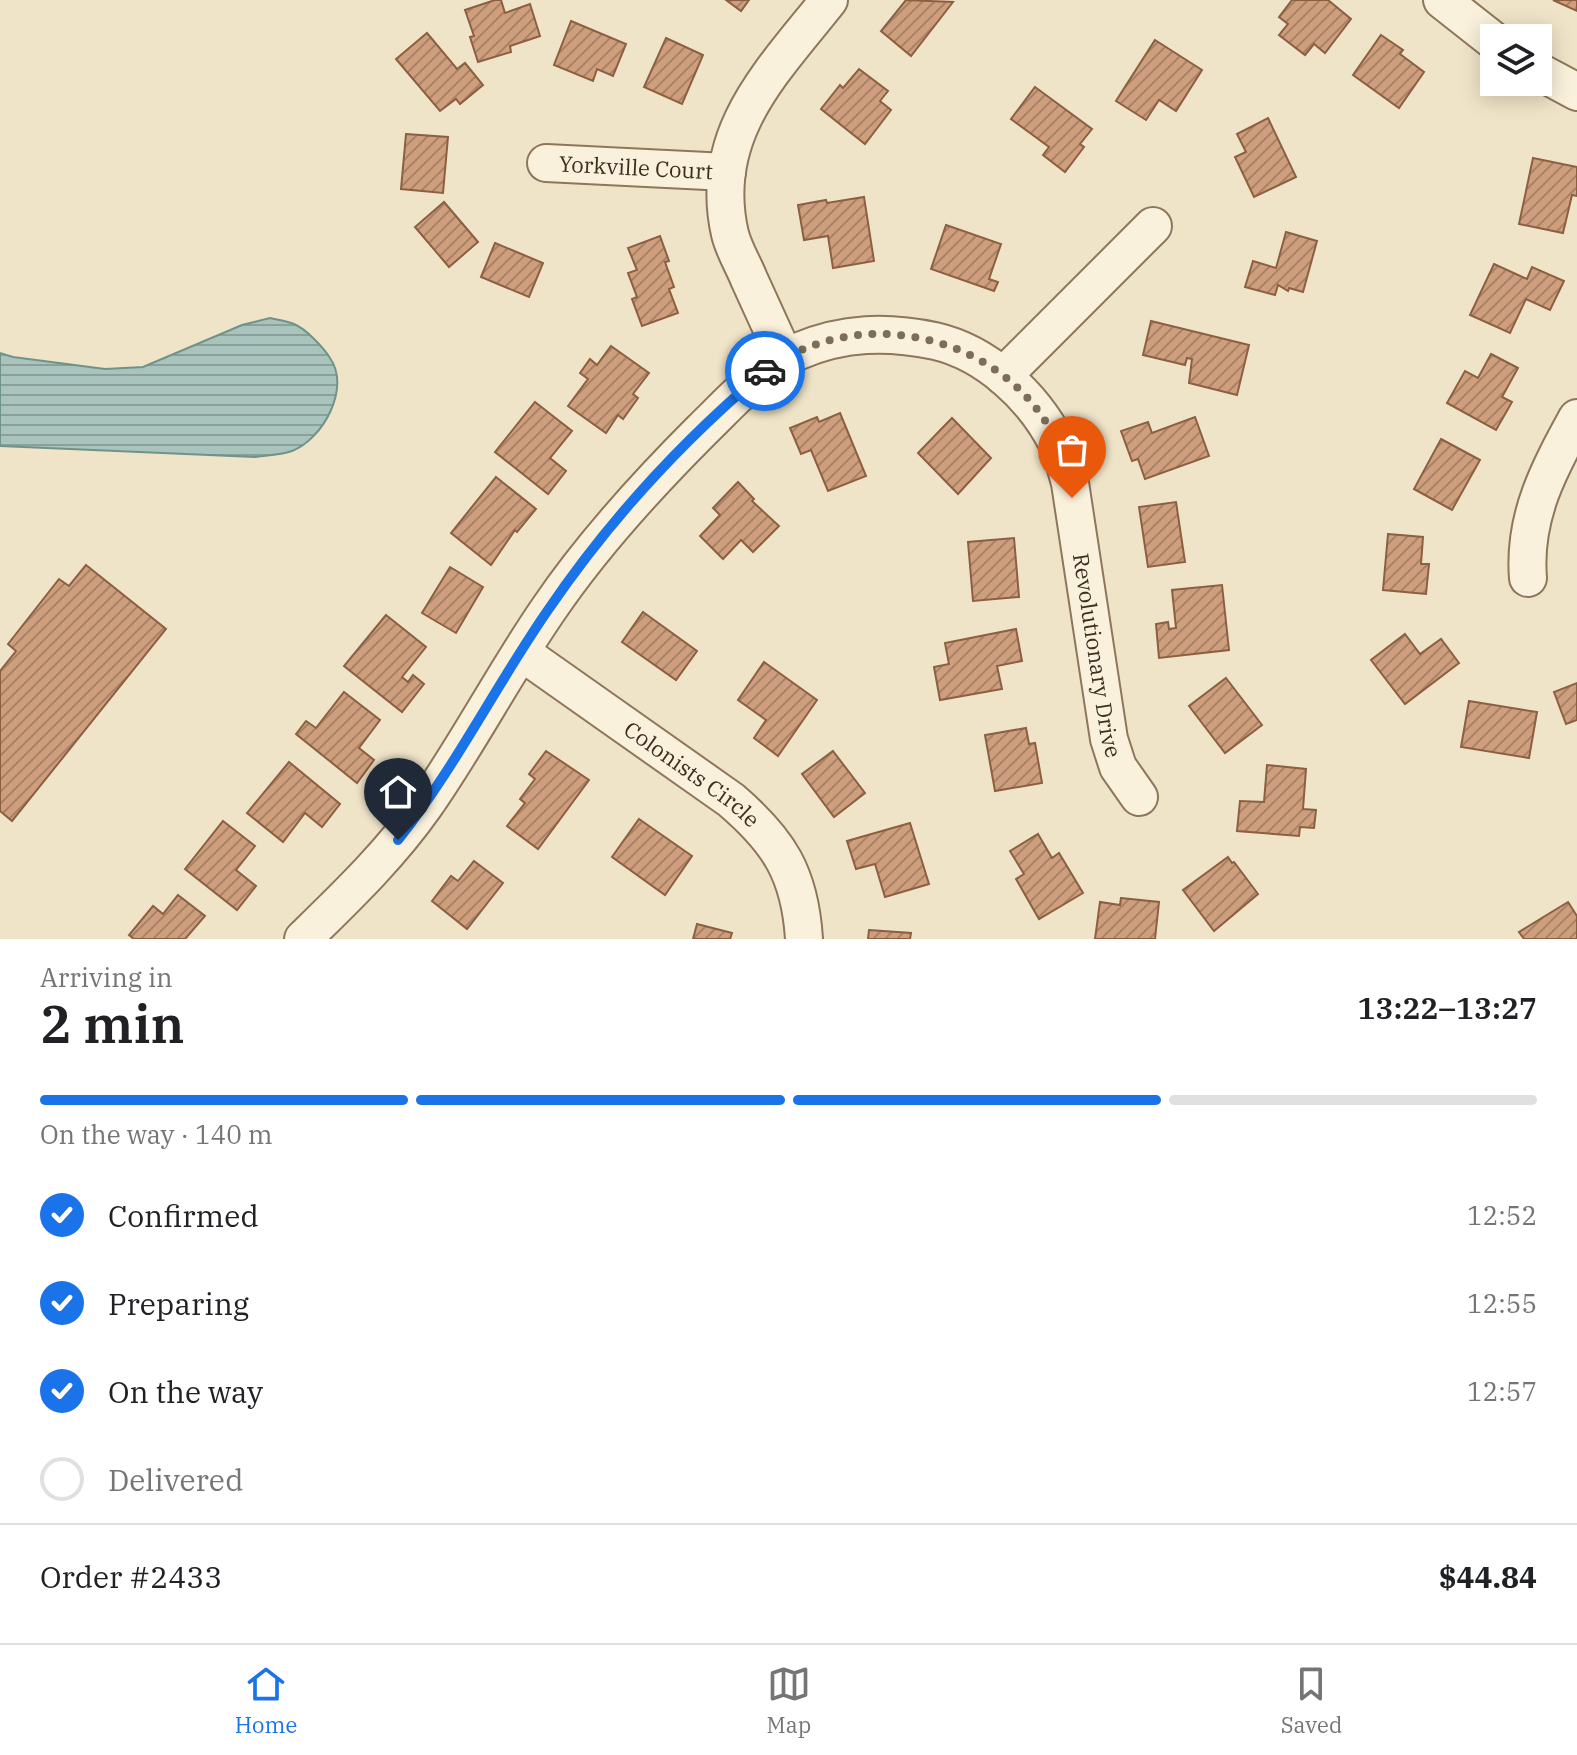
<!DOCTYPE html>
<html lang="en">
<head>
<meta charset="utf-8">
<style>
	:root { --surface:#fff; --page:#f6f6f6; --text:#202124; --muted:#757577; --line:#e0e0e0; --accent:#1a73e8 }
	body { margin:0; font-family:"IBM Plex Serif",serif; background:var(--page); color:var(--text); height:100vh; display:flex; flex-direction:column; font-size:30px; white-space:nowrap }
	* { box-sizing:border-box; margin:0 }
	p { font-size:26px; color:var(--muted) }
	.icon { flex:none; width:44px; height:44px; fill:none; stroke:currentColor; stroke-width:2; stroke-linecap:round; stroke-linejoin:round }
	.map { position:relative; height:939px; overflow:hidden }
	.drawer { display:flex; flex-direction:column; background:var(--surface); flex:1 }
	.drawer>* { flex:none }
	.tools { position:absolute; left:1480px; top:24px; display:grid; gap:16px }
	.tools a { display:grid; place-items:center; width:72px; height:72px; border-radius:0px; background:var(--surface); box-shadow:0 4px 20px #0003; font-size:40px }
	.pin { position:absolute; display:grid; place-items:center; width:68px; height:68px; color:#fff; margin:-82px -34px; border-radius:50% 50% 50% 0; rotate:-45deg; box-shadow:0 0 8px #0007 }
	.pin .icon { rotate:45deg }
	.courier { position:absolute; display:grid; place-items:center; width:80px; height:80px; margin:-40px; border:6px solid #1a73e8; border-radius:50%; background:#fff; color:#222; box-shadow:0 2px 10px #0007 }
	.headline em { font-style:normal; font-weight:600 }
	.headline div { display:flex; flex-direction:column-reverse }
	.headline { display:flex; align-items:center; justify-content:space-between; height:136px; padding:0 40px }
	h1 { font-size:52px; font-weight:600; line-height:60px }
	.bar { display:grid; grid-template-columns:repeat(4,1fr); gap:12px 8px; align-content:center; height:96px; padding:0 40px }
	.bar i { height:10px; border-radius:6px; background:var(--line) }
	.bar .on { background:var(--accent) }
	.bar p { grid-column:span 4 }
	.line { display:flex; align-items:center; gap:20px; padding:0 40px; border-top:2px solid var(--line) }
	.line div { flex:1 }
	ol { padding:0 40px; list-style:none }
	li { display:flex; align-items:center; gap:24px; height:88px }
	li p { margin-inline-start:auto }
	li .icon { padding:8px; border-radius:50%; background:var(--accent); color:#fff; stroke-width:4 }
	li:last-child { color:var(--muted) }
	li i { width:44px; height:44px; border:4px solid var(--line); border-radius:50% }
	.tab-bar { display:flex; justify-content:space-around; align-items:center; height:112px; border-top:2px solid var(--line); background:var(--surface); font-size:22px; color:var(--muted) }
	.tab-bar a { display:grid; justify-items:center; gap:4px }
	.tab-bar .on { color:var(--accent) }
	.map>svg:first-child { display:block }
	.water { fill:url(#water-rules); stroke:#6f938a; stroke-width:2 }
	.building { fill:url(#building-hatch); stroke:#8d5f41; stroke-width:2 }
	.lines { fill:none; stroke-linecap:round; stroke-linejoin:round }
	.minor-casing { stroke:#8d765c; stroke-width:40 }
	.minor { stroke:#faf1dc; stroke-width:36 }
	.done { stroke:#7c6e5b; stroke-width:8; stroke-dasharray:0 14.4 }
	.route { stroke:#1a73e8; stroke-width:10 }
	.labels { text-anchor:middle; stroke-width:6; stroke-linejoin:round; paint-order:stroke }
	.street-label { font-size:22px; fill:#3d2e20; stroke:#f7eed8 }
</style>
</head>
<body>
<div class="map">
<svg width="1577" height="939" viewBox="0 0 1577 939">
	<defs>
		<pattern id="water-rules" width="6" height="5" patternUnits="userSpaceOnUse" patternTransform="scale(2)"><rect width="6" height="5" fill="#a9c4bc"/><path d="M0 2.5h6" fill="none" stroke="#8ba098"/></pattern>
		<pattern id="building-hatch" width="6" height="6" patternUnits="userSpaceOnUse" patternTransform="scale(2)"><rect width="6" height="6" fill="#cf9f7d"/><path d="M-1 1l2-2M0 6l6-6M5 7l2-2" fill="none" stroke="#a98266"/></pattern>
	</defs>
	<rect width="100%" height="100%" fill="#f0e4c8"/>
	<path class="water" d="M270 318C278 320 287 321 294 324 306 329 323 347 330 358 351 388 323 439 292 451 281 455 267 455 255 457L0 446V353L13 357 105 369 143 367 242 325Z"/>
	<g class="building">
		<polygon points="495,0 501,0 505,13 530,4 540,36 510,46 511,52 478,62 470,37 474,36 465,10"/>
		<polygon points="726,0 749,0 741,11"/>
		<polygon points="906,0 953,2 911,56 881,31"/>
		<polygon points="1292,0 1328,0 1351,19 1325,53 1314,44 1305,55 1279,35 1288,24 1279,17"/>
		<polygon points="1553,0 1577,0 1577,11"/>
		<polygon points="571,21 626,44 613,76 597,69 593,81 554,65"/>
		<polygon points="427,33 457,69 465,63 483,85 460,104 456,99 440,111 396,59"/>
		<polygon points="1381,35 1403,50 1400,54 1424,72 1399,108 1353,75"/>
		<polygon points="666,38 703,55 682,104 644,87"/>
		<polygon points="1155,40 1202,70 1176,111 1159,100 1146,120 1116,101"/>
		<polygon points="859,69 888,91 880,101 891,110 865,144 821,109 840,85 843,88"/>
		<polygon points="1035,87 1092,129 1080,144 1084,147 1065,172 1043,155 1049,147 1011,119"/>
		<polygon points="1268,118 1296,177 1254,197 1235,157 1246,152 1237,134"/>
		<polygon points="406,134 448,137 443,193 401,189"/>
		<polygon points="1533,158 1577,167 1577,196 1572,195 1563,233 1519,224"/>
		<polygon points="864,197 874,261 833,268 828,236 804,240 798,205 826,200 827,203"/>
		<polygon points="444,202 478,242 449,267 415,227"/>
		<polygon points="946,225 1001,244 989,279 998,282 994,291 931,269"/>
		<polygon points="1286,232 1317,241 1303,292 1289,288 1288,291 1278,285 1275,295 1245,287 1253,261 1276,268"/>
		<polygon points="660,236 669,261 665,262 674,287 669,289 678,313 642,326 632,299 637,297 628,273 637,270 628,248"/>
		<polygon points="495,243 543,263 529,297 481,277"/>
		<polygon points="1494,264 1527,279 1532,267 1564,281 1550,310 1526,299 1510,333 1470,315"/>
		<polygon points="1151,321 1249,345 1237,395 1189,383 1192,359 1187,358 1185,365 1143,355"/>
		<polygon points="611,346 649,373 633,394 638,398 623,419 618,415 606,433 568,406 588,379 580,373 590,359 597,365"/>
		<polygon points="1491,354 1518,368 1502,397 1512,402 1496,430 1447,403 1465,371 1478,378"/>
		<polygon points="535,402 572,431 550,458 566,471 548,494 495,452"/>
		<polygon points="840,413 866,476 828,491 811,450 801,454 790,428 817,417 819,422"/>
		<polygon points="1195,417 1209,456 1145,479 1138,459 1132,461 1121,431 1148,422 1152,433"/>
		<polygon points="952,418 991,458 958,494 918,453"/>
		<polygon points="1441,439 1480,460 1452,510 1414,489"/>
		<polygon points="496,477 536,509 517,532 515,530 491,565 451,533"/>
		<polygon points="738,482 754,499 752,501 779,526 753,552 741,540 723,559 700,536 720,515 713,508"/>
		<polygon points="1176,502 1185,562 1148,567 1139,507"/>
		<polygon points="1388,534 1423,537 1421,564 1429,564 1426,594 1383,590"/>
		<polygon points="1014,538 1019,597 973,601 968,542"/>
		<polygon points="86,565 166,629 12,821 0,811 0,671 16,651 8,644 59,579 69,586"/>
		<polygon points="450,567 483,587 456,633 422,613"/>
		<polygon points="1222,585 1229,650 1159,658 1156,624 1168,622 1169,629 1176,628 1172,590"/>
		<polygon points="643,612 697,651 676,680 622,642"/>
		<polygon points="386,615 426,647 402,677 408,682 413,675 424,684 402,712 344,666"/>
		<polygon points="1016,629 1022,661 997,666 1002,689 940,700 934,667 949,664 945,643"/>
		<polygon points="1405,634 1420,654 1441,639 1459,663 1405,704 1371,660"/>
		<polygon points="764,662 817,700 778,756 754,738 766,720 738,700"/>
		<polygon points="1226,678 1262,725 1225,753 1189,706"/>
		<polygon points="1577,683 1577,720 1566,724 1554,692"/>
		<polygon points="344,692 380,720 359,748 374,760 357,783 296,734 306,721 316,728"/>
		<polygon points="1469,701 1537,712 1529,758 1461,747"/>
		<polygon points="1026,728 1029,744 1035,743 1042,783 995,791 985,735"/>
		<polygon points="546,751 589,780 538,849 507,826 525,803 520,799 535,779 529,774"/>
		<polygon points="833,751 865,793 834,817 802,774"/>
		<polygon points="289,762 340,804 322,827 305,813 283,842 247,813"/>
		<polygon points="1267,765 1306,769 1303,809 1316,810 1314,828 1300,827 1299,836 1237,831 1240,801 1264,802"/>
		<polygon points="639,819 692,856 665,895 612,857"/>
		<polygon points="223,821 255,846 236,870 256,886 237,910 185,869"/>
		<polygon points="910,823 929,884 885,897 875,864 856,869 847,841"/>
		<polygon points="1038,834 1052,858 1059,853 1083,893 1039,919 1016,879 1024,874 1010,851"/>
		<polygon points="1228,857 1232,863 1234,862 1258,894 1214,931 1183,890"/>
		<polygon points="474,861 503,883 467,929 432,901 451,876 458,881"/>
		<polygon points="178,895 205,916 185,939 134,939 129,935 153,906 163,914"/>
		<polygon points="1121,898 1159,902 1155,939 1095,939 1100,902 1120,905"/>
		<polygon points="1568,902 1577,916 1577,939 1524,939 1519,932"/>
		<polygon points="697,924 732,933 730,939 693,939"/>
		<polygon points="869,930 911,933 910,939 868,939"/>
	</g>
	<g class="lines">
		<g class="minor-casing">
			<g id="minor">
				<polyline points="1442,0 1494,41"/>
				<polyline points="1538,71 1577,92"/>
				<path id="s1" d="M546 163 727 172"/>
				<path d="M785 358C773 332 761 305 749 279 743 264 734 250 730 234 707 134 772 72 829 0"/>
				<polyline points="1003,376 1153,226"/>
				<path d="M1528 578C1523 517 1549 469 1577 418"/>
				<path id="s2" d="M521 652 731 800C779 841 800 874 804 939"/>
				<path id="s3" d="M303 939C346 897 390 855 425 805 469 742 504 674 548 610 592 545 645 487 701 431 731 402 760 368 799 351 844 332 887 331 935 341 987 353 1033 396 1057 443 1063 455 1066 469 1070 483L1109 739 1118 767 1139 797"/>
			</g>
		</g>
		<use href="#minor" class="minor"/>
	</g>
	<g class="lines">
		<path class="done" d="M765 371C879 287 1057 353 1072 498"/>
		<path class="route" d="M398 840C455 768 496 685 548 610 608 522 683 440 765 371"/>
	</g>
	<g class="labels">
		<g class="street-label">
			<text dy="8" stroke="none"><textPath href="#s1" startOffset="90">Yorkville Court</textPath></text>
			<text dy="8" stroke="none"><textPath href="#s3" startOffset="1294">Revolutionary Drive</textPath></text>
			<text dy="8" stroke="none"><textPath href="#s2" startOffset="210">Colonists Circle</textPath></text>
		</g>
	</g>
</svg>
<div class="tools">
<a><svg class="icon" aria-label="layers" viewBox="0 0 24 24"><path d="M12 4l9 5-9 5-9-5zM3 14l9 5 9-5"/></svg></a>
</div>
<div class="pin" style="left:1072px;top:498px;background:#ea580c"><svg class="icon" aria-label="bag" viewBox="0 0 24 24"><path d="M5 8h14l-1 12H6zM9 8a3 3 0 0 1 6 0"/></svg></div>
<div class="pin" style="left:398px;top:840px;background:#1f2937"><svg class="icon" aria-label="home" viewBox="0 0 24 24"><path d="M3 11l9-7 9 7M6 9v11h12V9"/></svg></div>
<div class="courier" style="left:765px;top:371px"><svg class="icon" aria-label="car" viewBox="0 0 24 24"><path d="M5 17H2v-5l4-1 3-4h7l3 4 3 1v5h-3M9 17h6M6 11h13"/><circle cx="7" cy="17" r="2"/><circle cx="17" cy="17" r="2"/></svg></div>
</div>
<section class="drawer">
<div class="headline"><div><h1>2 min</h1><p>Arriving in</p></div><em>13:22–13:27</em></div>
<div class="bar"><i class="on"></i><i class="on"></i><i class="on"></i><i></i><p>On the way · 140 m</p></div>
<ol>
<li><svg class="icon" aria-label="check" viewBox="0 0 24 24"><path d="M5 12l5 5 9-10"/></svg>Confirmed<p>12:52</p></li>
<li><svg class="icon" aria-label="check" viewBox="0 0 24 24"><path d="M5 12l5 5 9-10"/></svg>Preparing<p>12:55</p></li>
<li><svg class="icon" aria-label="check" viewBox="0 0 24 24"><path d="M5 12l5 5 9-10"/></svg>On the way<p>12:57</p></li>
<li><i></i>Delivered</li>
</ol>
<div class="line" style="height:104px"><div>Order #2433</div><b>$44.84</b></div>
</section>
<nav class="tab-bar">
<a class="on"><svg class="icon" aria-label="home" viewBox="0 0 24 24"><path d="M3 11l9-7 9 7M6 9v11h12V9"/></svg>Home</a>
<a><svg class="icon" aria-label="map" viewBox="0 0 24 24"><path d="M3 6l6-2 6 2 6-2v14l-6 2-6-2-6 2zM9 4v14M15 6v14"/></svg>Map</a>
<a><svg class="icon" aria-label="saved" viewBox="0 0 24 24"><path d="M7 4h10v16l-5-4-5 4z"/></svg>Saved</a>
</nav>
</body>
</html>
